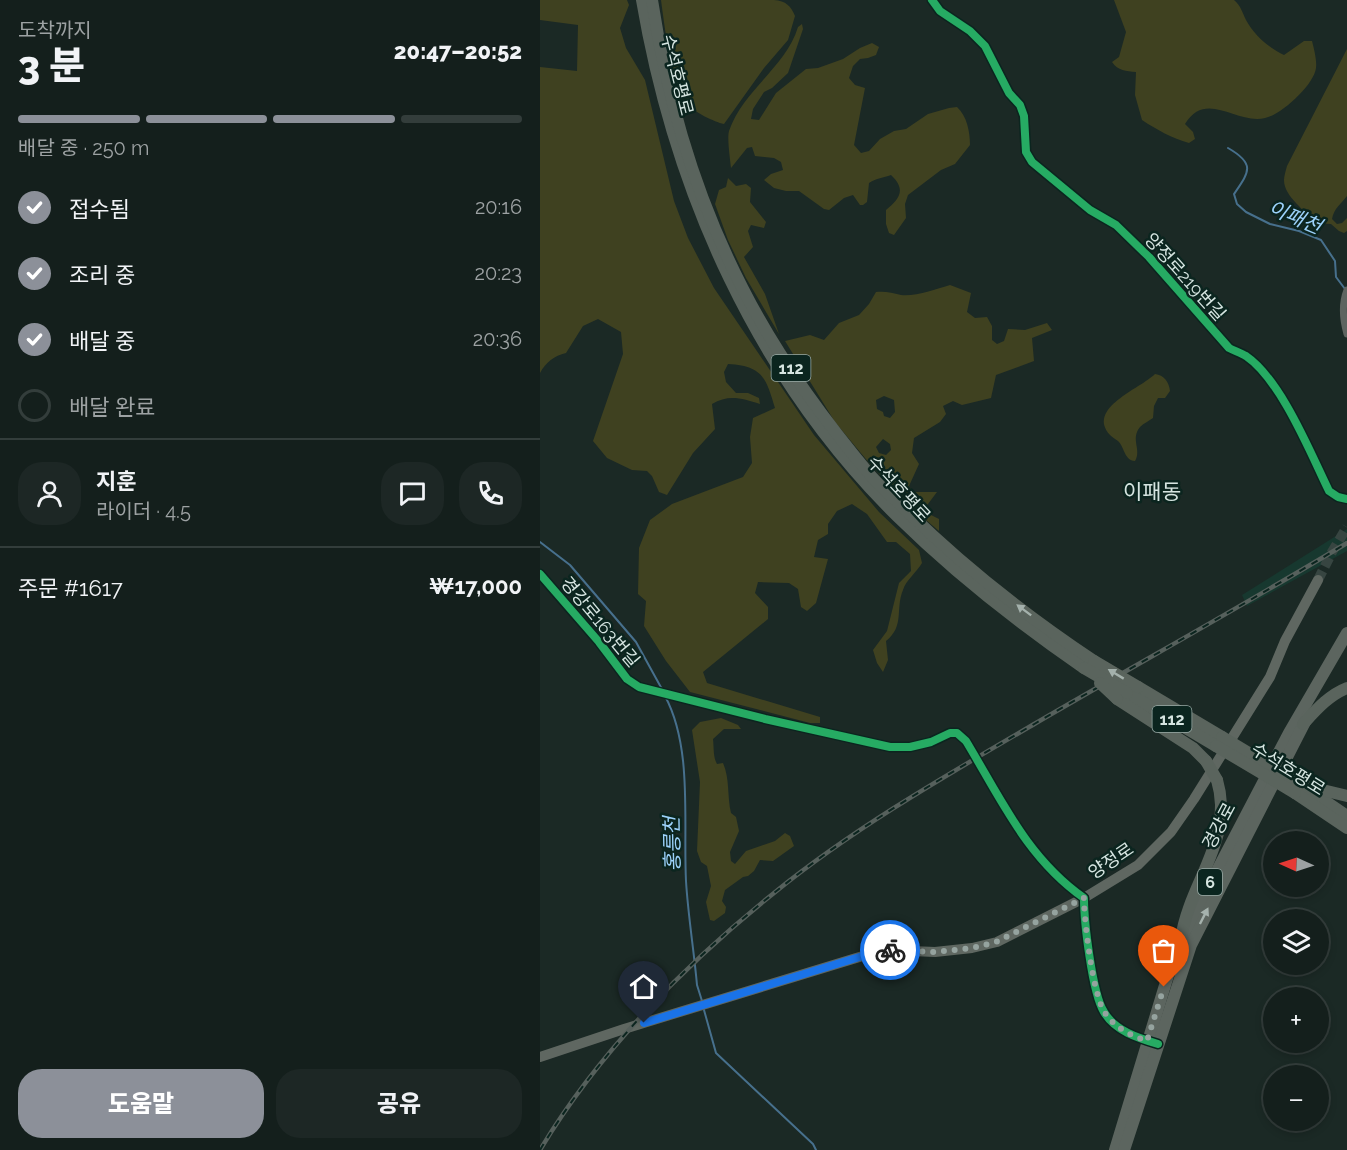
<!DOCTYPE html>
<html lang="ko">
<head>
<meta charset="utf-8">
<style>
	:root { --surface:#141f1c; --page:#1d2725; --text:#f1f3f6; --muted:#9da2a3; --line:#333d3b; --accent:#8c9099 }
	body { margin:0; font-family:Raleway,"Noto Sans KR",sans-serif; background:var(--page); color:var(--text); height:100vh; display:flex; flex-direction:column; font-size:22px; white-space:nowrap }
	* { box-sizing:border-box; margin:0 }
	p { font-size:20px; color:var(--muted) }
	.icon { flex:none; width:33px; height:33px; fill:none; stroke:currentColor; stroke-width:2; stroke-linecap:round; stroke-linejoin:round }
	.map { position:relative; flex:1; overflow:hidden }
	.sheet { display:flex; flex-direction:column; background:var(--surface); width:540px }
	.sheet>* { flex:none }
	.needle { width:39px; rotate:273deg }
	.buttons { position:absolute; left:723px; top:831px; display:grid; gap:12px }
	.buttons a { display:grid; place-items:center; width:66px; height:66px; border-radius:50%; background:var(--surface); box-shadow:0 3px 9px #0003,0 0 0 2px var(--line); font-size:30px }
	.pin { position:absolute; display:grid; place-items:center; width:51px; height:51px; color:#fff; margin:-62px -26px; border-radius:50% 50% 50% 0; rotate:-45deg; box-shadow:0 0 6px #0007 }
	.pin .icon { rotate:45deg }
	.courier { position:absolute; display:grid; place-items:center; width:60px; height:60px; margin:-30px; border:4px solid #1a73e8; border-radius:50%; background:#fff; color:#222; box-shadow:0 2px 8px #0007 }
	.overview em { font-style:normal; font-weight:800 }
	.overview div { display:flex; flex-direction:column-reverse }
	.overview { display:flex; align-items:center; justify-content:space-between; height:102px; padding:0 18px }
	h1 { font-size:39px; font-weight:800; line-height:45px }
	.bar { display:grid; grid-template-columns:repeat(4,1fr); gap:9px 6px; align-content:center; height:72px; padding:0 18px }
	.bar i { height:8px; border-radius:4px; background:var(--line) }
	.bar .selected { background:var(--accent) }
	.bar p { grid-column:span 4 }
	.line { display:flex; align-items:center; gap:15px; padding:0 18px; border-top:2px solid var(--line) }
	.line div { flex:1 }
	.round { display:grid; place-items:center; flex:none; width:63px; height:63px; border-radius:24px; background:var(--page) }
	ol { padding:0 18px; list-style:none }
	li { display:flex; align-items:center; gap:18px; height:66px }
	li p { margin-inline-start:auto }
	li .icon { padding:6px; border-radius:50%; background:var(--accent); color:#fff; stroke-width:4 }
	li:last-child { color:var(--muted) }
	li i { width:33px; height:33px; border:3px solid var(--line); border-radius:50% }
	.primary-button { display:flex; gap:12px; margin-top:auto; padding:12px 18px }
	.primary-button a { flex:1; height:69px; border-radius:24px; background:var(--accent); color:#fff; font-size:24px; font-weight:800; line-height:69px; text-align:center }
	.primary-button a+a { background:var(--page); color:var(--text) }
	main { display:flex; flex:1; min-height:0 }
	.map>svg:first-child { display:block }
	.built { fill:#17382f }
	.green { fill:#3f4120; fill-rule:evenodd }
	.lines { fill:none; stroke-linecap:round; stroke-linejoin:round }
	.stream { stroke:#47708d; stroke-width:2 }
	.secondary-tunnel { stroke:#374541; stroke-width:10; stroke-dasharray:10 5; stroke-linecap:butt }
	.minor { stroke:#5e6460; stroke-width:7 }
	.secondary { stroke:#5f6761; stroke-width:10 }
	.primary { stroke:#5c655f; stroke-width:12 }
	.trunk { stroke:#5a645d; stroke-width:12 }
	.rail-casing { stroke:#56605c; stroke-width:4.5 }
	.rail { stroke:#0b251f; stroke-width:2; stroke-dasharray:7; stroke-linecap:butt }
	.minor-bridge { stroke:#5e6460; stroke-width:7 }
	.trunk-bridge { stroke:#5a645d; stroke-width:12 }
	.cycleway-casing { stroke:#0b251f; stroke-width:11 }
	.cycleway { stroke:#26ab63; stroke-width:8 }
	.oneway { fill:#a4b1ac }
	.oneway2 { fill:#a5b2ad }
	.done { stroke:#95a39f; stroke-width:6; stroke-dasharray:0 10.8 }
	.route { stroke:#1a73e8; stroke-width:8 }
	.labels { text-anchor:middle; stroke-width:5; stroke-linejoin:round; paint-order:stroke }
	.shield { fill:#0b251f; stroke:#99aba7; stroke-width:1.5 }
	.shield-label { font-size:16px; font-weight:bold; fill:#d6e5e1 }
	.street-label { font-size:18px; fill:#d6e5e1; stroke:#0b251f }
	.water-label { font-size:20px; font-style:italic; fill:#9cd2fb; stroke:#0b251f }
	.quarter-label { font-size:21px; fill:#d6e5e1; stroke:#0b251f }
</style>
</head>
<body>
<main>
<section class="sheet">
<div class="overview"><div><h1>3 분</h1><p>도착까지</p></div><em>20:47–20:52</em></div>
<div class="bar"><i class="selected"></i><i class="selected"></i><i class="selected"></i><i></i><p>배달 중 · 250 m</p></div>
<ol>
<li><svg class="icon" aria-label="check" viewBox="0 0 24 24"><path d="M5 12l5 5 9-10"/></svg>접수됨<p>20:16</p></li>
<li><svg class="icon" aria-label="check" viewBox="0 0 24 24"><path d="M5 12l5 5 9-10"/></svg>조리 중<p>20:23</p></li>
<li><svg class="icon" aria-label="check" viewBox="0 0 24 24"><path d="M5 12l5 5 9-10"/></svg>배달 중<p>20:36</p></li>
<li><i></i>배달 완료</li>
</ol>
<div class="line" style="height:108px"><a class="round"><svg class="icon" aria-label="person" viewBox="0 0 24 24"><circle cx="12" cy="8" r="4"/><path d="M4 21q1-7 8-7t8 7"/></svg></a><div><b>지훈</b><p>라이더 · 4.5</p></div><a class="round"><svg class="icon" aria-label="chat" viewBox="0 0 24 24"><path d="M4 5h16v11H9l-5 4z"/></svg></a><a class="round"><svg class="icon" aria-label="phone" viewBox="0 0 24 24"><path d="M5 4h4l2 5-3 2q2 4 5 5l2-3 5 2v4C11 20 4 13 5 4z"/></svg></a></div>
<div class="line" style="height:78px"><div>주문 #1617</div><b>₩17,000</b></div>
<div class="primary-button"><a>도움말</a><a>공유</a></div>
</section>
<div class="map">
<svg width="807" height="1150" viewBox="0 0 807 1150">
	<rect width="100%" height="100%" fill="#1b2925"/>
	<polygon class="built" points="807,529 807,551 707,606 702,595"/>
	<g class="green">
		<path d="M0 0H87L89 5 80 28 86 48 105 80 134 201 148 238 174 288 274 435 339 512 379 550 382 563C377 572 366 580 363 590 355 609 365 626 346 641L348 660 343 672 337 663 333 650 347 631 359 583 371 571 370 554 356 542H347L327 514 312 504 297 511 288 524V534L278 540 274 557 288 559 276 603 267 611 261 607 258 589 249 583 218 582 215 593 228 607V619L163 672 167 683 280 717V723H270L150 692 126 661 104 626 106 601 98 594 99 548 110 520 132 504 203 477 212 463 210 437 213 418 235 408C226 378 223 366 188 364L184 372 186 382 196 393H208L219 398 220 404C202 398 188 394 172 404L175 429 153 453 127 495 119 492 112 476 107 471 92 470 67 458 53 441 83 354 81 332 58 319 43 326 26 353C14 356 6 362 0 373V67L37 71 38 25 0 20Z"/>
		<path d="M121 0H234C246 1 251 6 255 16L248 40 224 68 184 124C174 122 155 112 147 105 132 90 124 22 121 0Z"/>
		<path d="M574 0H694C701 6 702 12 706 20 714 35 729 48 744 55L764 41H772C774 49 777 60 776 68 774 85 741 115 725 118 697 125 666 89 645 124L653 132 655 139 649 143C632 138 617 130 602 120L595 95 596 72C586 71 578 71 572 62L579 57 586 32Z"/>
		<path d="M262 24 263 29 248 73 232 88 224 92 213 109 211 119 219 120 236 93 266 69 278 68 303 59 320 48 332 43 339 47 336 55 328 58 320 59 313 66 309 78 315 85 325 88 314 145 321 153 329 151 340 139 354 131 366 129 388 114 409 108 417 107C427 116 430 132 430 145L415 164 401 170 368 195 365 204 366 218 354 235 349 233 346 224V210C359 199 367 190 351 175 343 178 337 178 329 183L327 202 323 205H320L313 195 304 198 289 210 284 209 259 191H246L234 188 224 180 231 174 243 170 241 162 234 158 215 156 212 147 207 148 191 168C190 159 187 138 189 131 203 90 246 67 258 27Z"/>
		<path d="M807 49V196C801 204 794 208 792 219L797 224 802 223 807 218V231L804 233 799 231 791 224 774 223C766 210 744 197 744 180 744 176 746 170 747 166Z"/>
		<polygon points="188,178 196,186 206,184 211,188 210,202 226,222 224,228 211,225 208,231 213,247 204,257 225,294 239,334 206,278 188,240 175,204 179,190 186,187"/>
		<path d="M410 285 431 293 427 312 435 318 447 317 452 326V340L457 344 464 341 468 329 485 330 507 323 512 330 492 338 494 361 456 375 451 398 422 405 413 401 403 406 406 414 400 422 374 438 372 453 379 464 369 486 373 492H397L385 508 389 514 399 519V531L367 504 330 464 295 422 245 341 270 335 284 340 299 323 319 315 329 304 336 292C346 291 352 293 361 295 374 297 397 289 410 285ZM344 396 354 400 355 412 350 418 344 416 343 412 337 409 336 400ZM343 439 350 444 351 450 346 455 339 453 336 447Z"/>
		<path d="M615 374C624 375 629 382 630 391L625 398H618L614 406 613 418C609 421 604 423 600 427 590 439 602 450 595 461 584 460 585 448 578 441 575 439 572 437 570 435 546 408 600 389 615 374Z"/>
		<path d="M181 718 198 725 201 729H184L173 739C174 748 173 757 177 764L183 763C190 779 187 796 191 813L196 817 199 831 190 852 191 861 195 864 206 851 235 841 245 833 250 836 254 846 233 861 220 860 214 871 208 876 203 877 185 890 182 901 186 907 185 913 174 921 170 920 166 902 171 886 167 866 161 862 157 851 160 782 152 730 160 722Z"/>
	</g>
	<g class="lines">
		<g class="stream">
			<path d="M688 148C716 164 709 172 694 194L697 204 706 212 730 224 759 231 781 240 795 261 796 277 805 289"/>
			<polyline points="0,542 30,565 96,642 123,691"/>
			<path d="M125 696C153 748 143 823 146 881 148 915 154 951 157 985L162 1001"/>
			<polyline points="164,1010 176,1053 273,1144 276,1150"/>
		</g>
		<polyline class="secondary-tunnel" points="778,580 792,552 807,527"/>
		<g class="minor">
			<path d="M392 0 400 11 430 31 445 46 469 93 480 105 484 116 486 152 492 162 550 210 576 225 609 257 689 348C695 351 701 353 706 356 741 380 770 452 789 491L798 497 807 499"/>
			<path d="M807 290C802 303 803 320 807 334"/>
			<polyline points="0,574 59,642 87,679 99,687 225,719 350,747 370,747 391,742 410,733 417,733 426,741"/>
			<path d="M449 779C475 826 499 867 544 898 544 921 553 996 564 1013 575 1029 593 1037 611 1042"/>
		</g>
		<polyline class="secondary" points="0,1057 84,1029 326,955 348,950 395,952 432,948 457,942 544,898 598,865 631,832 654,799 730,677 745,641 778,580"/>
		<g class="primary">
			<polyline points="575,1150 636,949 749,733 807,633"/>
			<polyline points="584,1150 651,945 768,716"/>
		</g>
		<g class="trunk">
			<path d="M102 0C135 193 217 377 357 516 415 573 477 622 544 668"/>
			<path d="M112 0C127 99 157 200 203 289 237 356 283 419 331 476 342 488 355 499 367 511 424 567 488 617 554 661"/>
			<polyline points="598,687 682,737"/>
			<polyline points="587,693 676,746"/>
			<polyline points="577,699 653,748 666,761"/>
			<path d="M763 724C776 710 789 695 807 688"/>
			<polyline points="760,784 807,816"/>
			<polyline points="770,787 807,796"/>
			<polyline points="755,793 807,828"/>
			<path d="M641 939C649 882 695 840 677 780"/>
		</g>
		<g class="rail-casing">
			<path id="rail" d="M0 1150C58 1053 146 963 234 893 314 828 407 775 496 723 599 663 704 605 807 543"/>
		</g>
		<use href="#rail" class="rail"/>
		<polyline class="minor-bridge" points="426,741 449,779"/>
		<g class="trunk-bridge">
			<polyline points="554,661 598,687"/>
			<polyline points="544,668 587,693"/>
			<polyline points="560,683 577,699"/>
			<polyline points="682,737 760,784"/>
			<polyline points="676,746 755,793"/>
			<polyline points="666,761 677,780"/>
		</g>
		<g class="cycleway-casing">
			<g id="cycleway">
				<path d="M392 0 400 11 430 31 445 46 469 93 480 105 484 116 486 152 492 162 550 210 576 225 609 257 689 348C695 351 701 353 706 356 741 380 770 452 789 491L798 497 807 499"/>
				<path d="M0 574 59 642 87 679 99 687 225 719 350 747H370L391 742 410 733H417L426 741C461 799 487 858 544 898 544 921 552 993 564 1012 575 1031 598 1038 618 1044"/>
			</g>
		</g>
		<use href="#cycleway" class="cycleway"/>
	</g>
	<defs><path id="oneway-solid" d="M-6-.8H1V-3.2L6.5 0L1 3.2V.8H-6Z" transform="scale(1.5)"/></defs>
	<g class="oneway">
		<use href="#oneway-solid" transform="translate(484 610) rotate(-143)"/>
		<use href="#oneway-solid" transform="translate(576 674) rotate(-149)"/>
	</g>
	<use class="oneway2" href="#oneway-solid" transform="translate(664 916) rotate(-63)"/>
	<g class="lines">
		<path class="done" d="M350 950 395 952 432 948 456 942 544 898C544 921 553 996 565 1013 575 1028 590 1035 607 1041L624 987"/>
		<polyline class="route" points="104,1023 326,955 350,950"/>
	</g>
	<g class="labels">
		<g class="shield">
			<rect x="231.5" y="355" width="39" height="26" rx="4.5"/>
			<rect x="612.5" y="706" width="39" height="26" rx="4.5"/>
			<rect x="658" y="869" width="24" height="26" rx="4.5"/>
		</g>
		<g class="shield-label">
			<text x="251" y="374">112</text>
			<text x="632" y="725">112</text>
			<text x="670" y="888">6</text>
		</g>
		<g class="street-label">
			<text transform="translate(137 75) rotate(76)" y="6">수석호평로</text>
			<text transform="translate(645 277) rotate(48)" y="6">양정로219번길</text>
			<text transform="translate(359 489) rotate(47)" y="6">수석호평로</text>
			<text transform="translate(60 622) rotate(50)" y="6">경강로163번길</text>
			<text transform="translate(748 769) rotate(32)" y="6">수석호평로</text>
			<text transform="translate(679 826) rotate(-62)" y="6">경강로</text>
			<text transform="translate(571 861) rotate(-34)" y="6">양정로</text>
		</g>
		<g class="water-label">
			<text transform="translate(755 217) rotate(23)" y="7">이패천</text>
			<text transform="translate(132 844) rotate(-91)" y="7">홍릉천</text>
		</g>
		<g class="quarter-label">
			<text x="612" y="499">이패동</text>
		</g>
	</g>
</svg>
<div class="buttons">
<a><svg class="needle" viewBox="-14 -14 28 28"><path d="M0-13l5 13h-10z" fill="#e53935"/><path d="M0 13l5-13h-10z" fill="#9da2a3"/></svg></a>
<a><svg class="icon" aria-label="layers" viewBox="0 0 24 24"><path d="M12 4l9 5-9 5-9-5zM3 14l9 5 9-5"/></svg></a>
<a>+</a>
<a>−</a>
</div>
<div class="pin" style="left:624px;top:987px;background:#ea580c"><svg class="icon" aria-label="bag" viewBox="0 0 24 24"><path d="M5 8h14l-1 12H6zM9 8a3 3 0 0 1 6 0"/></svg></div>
<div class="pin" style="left:104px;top:1023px;background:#1f2937"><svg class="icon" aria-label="home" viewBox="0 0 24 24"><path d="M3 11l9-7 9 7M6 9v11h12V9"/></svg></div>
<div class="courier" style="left:350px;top:950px"><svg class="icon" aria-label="bike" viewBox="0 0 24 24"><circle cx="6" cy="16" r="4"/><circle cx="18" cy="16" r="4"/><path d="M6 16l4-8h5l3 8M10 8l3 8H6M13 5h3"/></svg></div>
</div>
</main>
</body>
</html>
